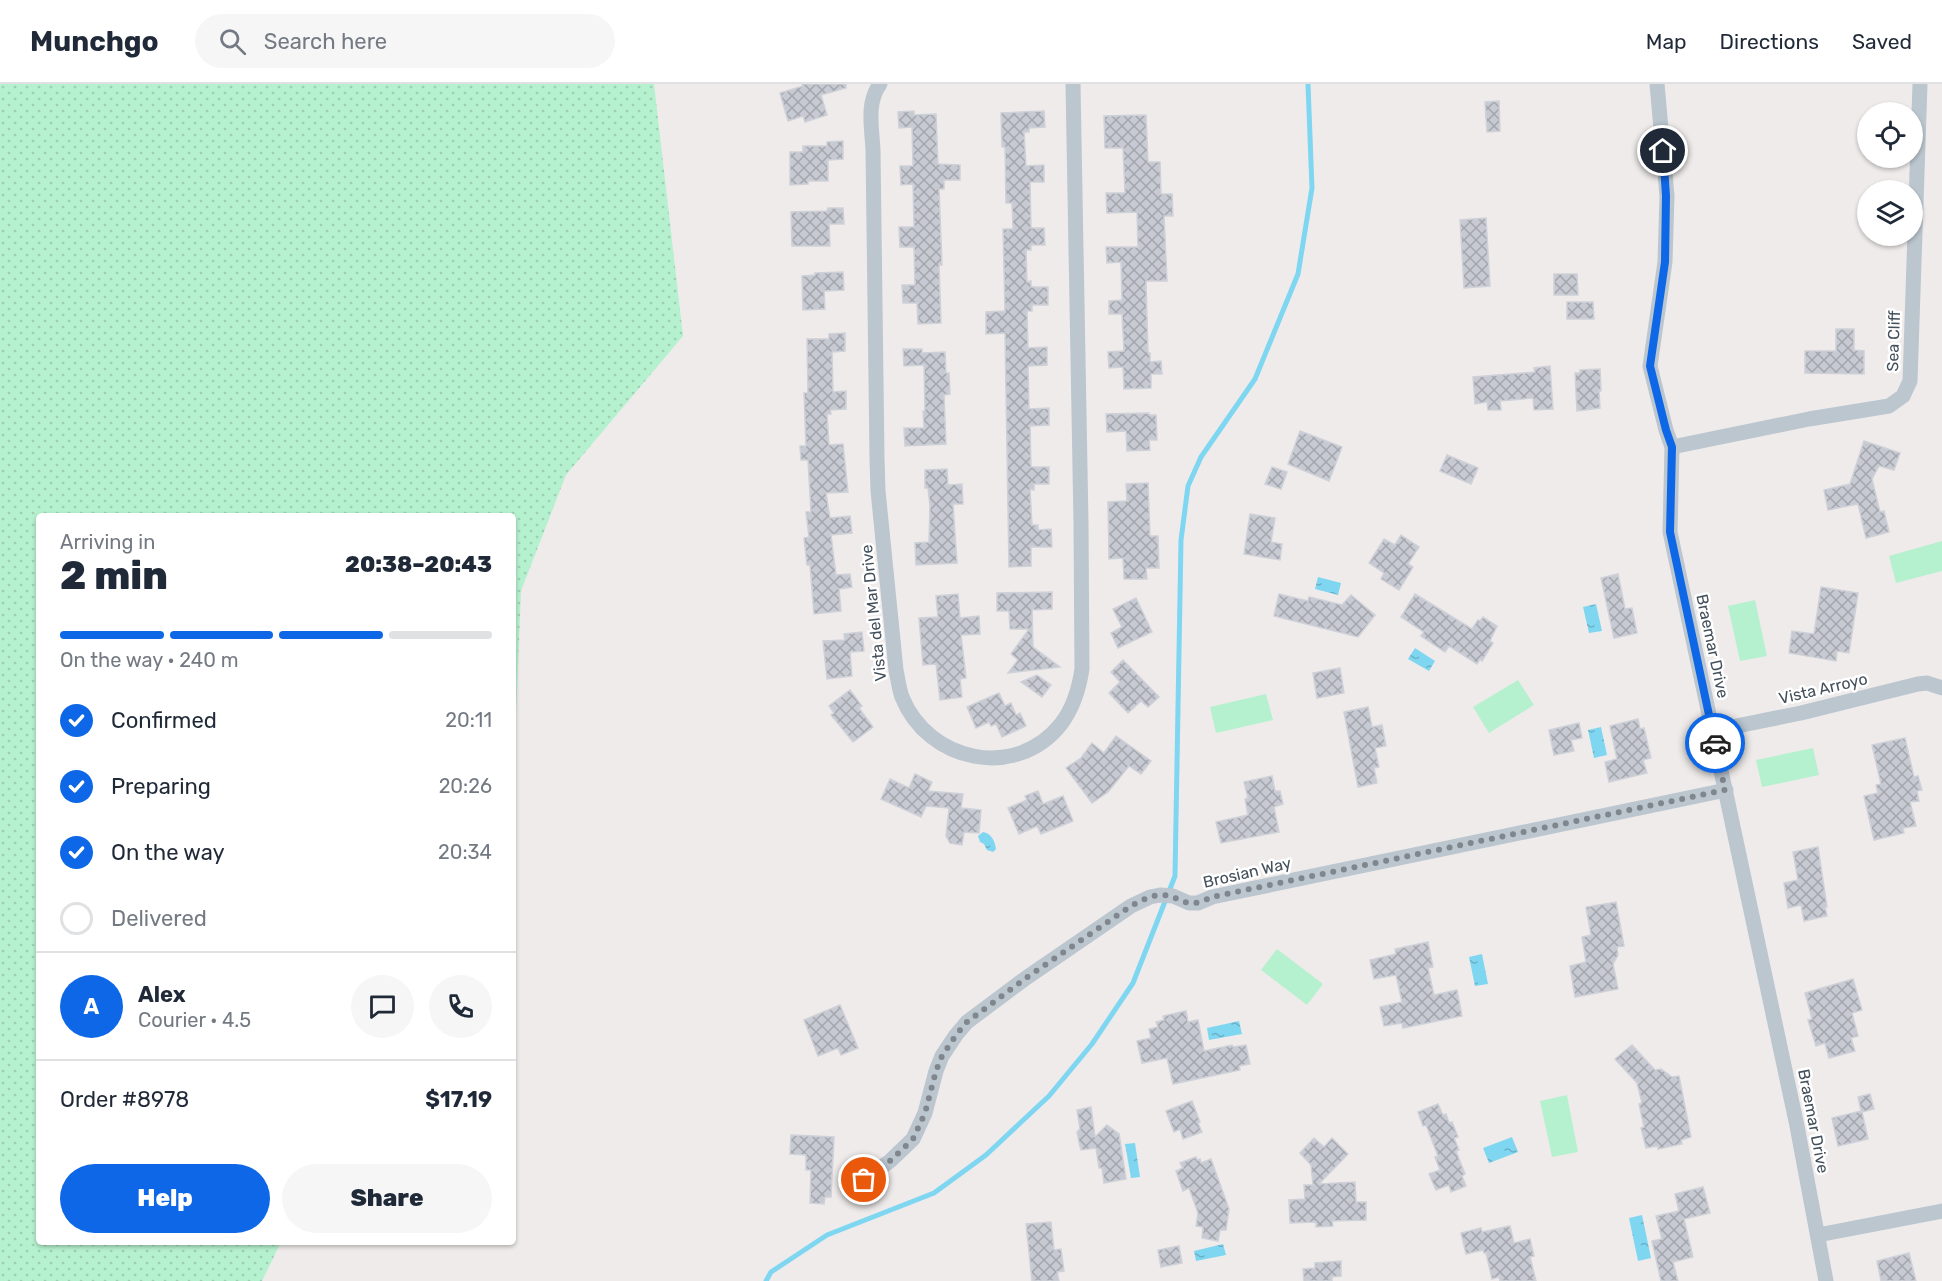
<!DOCTYPE html>
<html lang="en">
<head>
<meta charset="utf-8">
<style>
	:root { --surface:#fff; --page:#f6f6f7; --text:#1f2937; --muted:#747a83; --line:#e0e1e3; --accent:#0e67e6 }
	body { margin:0; font-family:Rubik,sans-serif; background:var(--page); color:var(--text); height:100vh; display:flex; flex-direction:column; font-size:22px; white-space:nowrap }
	* { box-sizing:border-box; margin:0 }
	p { font-size:20px; color:var(--muted) }
	.icon { flex:none; width:33px; height:33px; fill:none; stroke:currentColor; stroke-width:2; stroke-linecap:round; stroke-linejoin:round }
	.map { position:relative; flex:1; overflow:hidden }
	.drawer { position:absolute; left:36px; top:429px; width:480px; height:732px; display:flex; flex-direction:column; background:var(--surface); border-radius:6px; box-shadow:0 2px 4px #0004 }
	.drawer>* { flex:none }
	.buttons { position:absolute; left:1857px; top:18px; display:grid; gap:12px }
	.buttons a { display:grid; place-items:center; width:66px; height:66px; border-radius:50%; background:var(--surface); box-shadow:0 2px 4px #0004; font-size:30px }
	.pin { position:absolute; display:grid; place-items:center; width:51px; height:51px; color:#fff; margin:-26px; border:3px solid #fff; border-radius:50%; box-shadow:0 2px 6px #0007 }
	.courier { position:absolute; display:grid; place-items:center; width:60px; height:60px; margin:-30px; border:4px solid #0e67e6; border-radius:50%; background:#fff; color:#222; box-shadow:0 2px 8px #0007 }
	.overview em { font-style:normal; font-weight:800 }
	.overview div { display:flex; flex-direction:column-reverse }
	.overview { display:flex; align-items:center; justify-content:space-between; height:102px; padding:0 24px }
	h1 { font-size:39px; font-weight:800; line-height:45px }
	.bar { display:grid; grid-template-columns:repeat(4,1fr); gap:9px 6px; align-content:center; height:72px; padding:0 24px }
	.bar i { height:8px; border-radius:4px; background:var(--line) }
	.bar .active { background:var(--accent) }
	.bar p { grid-column:span 4 }
	.line { display:flex; align-items:center; gap:15px; padding:0 24px; border-top:2px solid var(--line) }
	.line div { flex:1 }
	.round { display:grid; place-items:center; flex:none; width:63px; height:63px; border-radius:32px; background:var(--page) }
	ol { padding:0 24px; list-style:none }
	li { display:flex; align-items:center; gap:18px; height:66px }
	li p { margin-inline-start:auto }
	li .icon { padding:6px; border-radius:50%; background:var(--accent); color:#fff; stroke-width:4 }
	li:last-child { color:var(--muted) }
	li i { width:33px; height:33px; border:3px solid var(--line); border-radius:50% }
	.action { display:flex; gap:12px; margin-top:auto; padding:12px 24px }
	.action a { flex:1; height:69px; border-radius:36px; background:var(--accent); color:#fff; font-size:24px; font-weight:800; line-height:69px; text-align:center }
	.action a+a { background:var(--page); color:var(--text) }
	header { display:flex; align-items:center; gap:36px; box-sizing:border-box; height:84px; padding:0 30px; background:var(--surface); border-bottom:2px solid var(--line) }
	header strong { font-size:28px }
	nav { display:flex; gap:33px; margin-inline-start:auto; font-size:21px }
	.search { width:420px; height:54px; background:var(--page); display:flex; align-items:center; gap:15px; box-sizing:border-box; padding:0 21px; border-radius:33px; color:var(--muted); font-size:22px }
	.map>svg:first-child { display:block }
	.grass { fill:url(#grass-dots) }
	.park { fill:#b5f1ce }
	.water { fill:url(#water-ripples) }
	.lines { fill:none; stroke-linecap:round; stroke-linejoin:round }
	.stream { stroke:#7fd6f1; stroke-width:5 }
	.building { fill:url(#building-cross-hatch); stroke:#cfd1d8; stroke-width:1.5 }
	.minor { stroke:#bbc6cf; stroke-width:15 }
	.done { stroke:#7f868d; stroke-width:6; stroke-dasharray:0 10.8 }
	.route { stroke:#0e67e6; stroke-width:8 }
	.labels { text-anchor:middle; stroke-width:5; stroke-linejoin:round; paint-order:stroke }
	.street-label { font-size:16px; fill:#434f5a; stroke:#fff }
</style>
</head>
<body>
<header>
<strong>Munchgo</strong>
<div class="search"><svg class="icon" aria-label="search" viewBox="0 0 24 24"><circle cx="10" cy="10" r="6"/><path d="M15 15l6 6"/></svg>Search here</div>
<nav><a>Map</a><a>Directions</a><a>Saved</a></nav>
</header>
<div class="map">
<svg width="1942" height="1197" viewBox="0 0 1942 1197">
	<defs>
		<pattern id="grass-dots" width="8" height="8" patternUnits="userSpaceOnUse" patternTransform="scale(1.5)"><rect width="8" height="8" fill="#b5f1ce"/><path d="M2 2h.1M6 6h.1" fill="none" stroke="#9dd0b3" stroke-width="1.8" stroke-linecap="round"/></pattern>
		<pattern id="water-ripples" width="26" height="14" patternUnits="userSpaceOnUse" patternTransform="scale(1.5)"><rect width="26" height="14" fill="#7fd6f1"/><path d="M2 4q2-2 4 0t4 0M15 11q2-2 4 0t4 0" fill="none" stroke="#6ab0c6"/></pattern>
		<pattern id="building-cross-hatch" width="8" height="8" patternUnits="userSpaceOnUse" patternTransform="scale(1.5)"><rect width="8" height="8" fill="#c7cad2"/><path d="M0 0l8 8M0 8l8-8" fill="none" stroke="#a3a6ad"/></pattern>
	</defs>
	<rect width="100%" height="100%" fill="#efebeb"/>
	<polygon class="grass" points="0,0 654,0 683,252 566,391 521,507 513,704 513,432 39,432 39,1158 281,1158 262,1197 0,1197"/>
	<g class="park">
		<polygon points="1942,457 1942,487 1896,499 1889,472"/>
		<polygon points="1755,516 1767,572 1740,577 1728,522"/>
		<polygon points="1518,596 1534,621 1489,649 1473,623"/>
		<polygon points="1266,610 1273,636 1216,649 1210,623"/>
		<polygon points="1813,664 1819,691 1762,703 1756,676"/>
		<polygon points="1277,865 1323,900 1307,921 1261,886"/>
		<polygon points="1567,1011 1578,1068 1552,1073 1540,1017"/>
	</g>
	<g class="water">
		<polygon points="1318,493 1341,499 1338,511 1315,505"/>
		<polygon points="1596,520 1602,547 1589,549 1583,523"/>
		<polygon points="1415,564 1435,577 1429,587 1408,575"/>
		<polygon points="1601,643 1607,671 1594,674 1588,646"/>
		<path d="M983 748C991 749 995 757 996 765L993 768 987 766 984 760 980 758 978 752Z"/>
		<polygon points="1482,870 1488,900 1475,902 1469,873"/>
		<polygon points="1239,937 1242,950 1209,956 1207,944"/>
		<polygon points="1512,1053 1518,1068 1489,1079 1483,1064"/>
		<polygon points="1135,1059 1140,1093 1131,1094 1125,1060"/>
		<polygon points="1642,1131 1651,1174 1638,1177 1629,1134"/>
		<polygon points="1223,1160 1226,1171 1196,1177 1194,1167"/>
	</g>
	<g class="lines">
		<polyline class="stream" points="766,1197 771,1188 827,1151 934,1109 986,1071 1049,1012 1092,960 1133,899 1175,792 1181,456 1188,402 1201,373 1255,295 1298,190 1312,104 1308,0"/>
	</g>
	<g class="building">
		<polygon points="802,0 846,0 846,4 821,11 827,31 805,38 803,32 788,37 780,9 803,2"/>
		<polygon points="1499,17 1500,47 1487,48 1485,18"/>
		<polygon points="914,27 914,31 936,30 938,80 960,81 960,96 944,96 944,105 939,105 942,181 939,181 941,239 918,240 917,219 903,219 902,201 915,201 914,163 900,163 899,143 914,143 913,100 901,101 900,82 913,82 912,43 899,44 898,28"/>
		<polygon points="1044,27 1045,43 1029,44 1029,48 1024,48 1026,82 1044,81 1044,98 1030,98 1031,144 1044,144 1045,161 1031,161 1031,166 1026,166 1027,198 1031,197 1031,203 1048,203 1048,221 1032,221 1032,227 1027,227 1028,264 1047,263 1047,281 1028,282 1029,325 1049,324 1049,341 1030,342 1031,383 1049,383 1049,400 1034,400 1034,406 1030,405 1032,441 1038,441 1038,446 1051,445 1052,463 1031,463 1031,482 1009,483 1005,249 986,250 986,228 1005,227 1003,145 1013,145 1012,119 1006,119 1005,63 1002,63 1001,29"/>
		<polygon points="1146,31 1148,78 1160,78 1161,110 1172,110 1173,132 1164,132 1167,197 1146,197 1148,269 1150,269 1150,278 1161,277 1162,290 1151,290 1151,304 1124,305 1123,283 1109,284 1108,268 1124,267 1122,230 1109,230 1109,217 1122,216 1121,178 1107,179 1106,163 1138,163 1137,128 1107,129 1106,109 1125,109 1123,64 1105,64 1104,32"/>
		<polygon points="843,57 843,75 828,76 828,97 808,97 808,100 790,101 790,68 803,68 803,62 827,62 827,58"/>
		<polygon points="828,124 843,124 844,140 829,140 830,162 792,162 791,128 827,127"/>
		<polygon points="1486,134 1490,202 1464,204 1460,136"/>
		<polygon points="843,188 844,206 824,207 825,225 803,226 802,192 815,191 815,189"/>
		<polygon points="1554,190 1577,190 1578,211 1554,211"/>
		<polygon points="1567,218 1593,218 1594,235 1567,235"/>
		<polygon points="1836,245 1854,245 1854,266 1864,267 1864,290 1805,289 1805,267 1836,267"/>
		<polygon points="845,249 845,267 832,268 833,308 846,307 846,325 830,326 831,330 827,330 829,361 843,360 848,408 826,409 830,434 850,432 852,449 831,451 836,491 850,490 852,503 839,505 841,527 814,530 810,481 807,481 804,454 809,453 806,428 811,428 808,376 801,376 800,362 806,362 804,309 808,309 807,255 829,255 829,250"/>
		<polygon points="903,265 922,265 922,269 945,268 946,289 949,289 950,310 944,311 946,360 905,362 904,344 924,344 923,327 925,327 924,281 904,282"/>
		<polygon points="1550,282 1553,325 1534,326 1533,314 1500,317 1501,326 1488,326 1487,318 1475,320 1473,293 1535,288 1534,284"/>
		<polygon points="1600,285 1601,307 1599,307 1600,324 1577,327 1575,289 1580,289 1580,286"/>
		<polygon points="1149,329 1149,331 1156,331 1157,356 1149,356 1150,366 1127,367 1126,347 1107,348 1106,330"/>
		<polygon points="1300,347 1342,363 1329,397 1288,380"/>
		<polygon points="1864,357 1900,369 1894,386 1879,382 1872,395 1880,428 1884,427 1889,448 1866,454 1858,420 1828,426 1824,406 1850,400"/>
		<polygon points="1447,371 1478,384 1471,400 1440,387"/>
		<polygon points="1272,383 1287,388 1281,405 1265,400"/>
		<polygon points="947,385 948,401 962,400 963,420 953,420 957,479 916,481 915,459 929,458 930,422 928,404 925,404 925,386"/>
		<polygon points="1148,399 1150,452 1158,452 1159,484 1146,484 1147,495 1124,495 1123,474 1109,475 1108,418 1127,417 1126,400"/>
		<polygon points="1250,430 1275,434 1271,458 1282,460 1280,476 1244,470"/>
		<polygon points="1401,451 1419,463 1408,480 1413,483 1399,506 1381,495 1384,489 1369,479 1384,455 1395,461"/>
		<polygon points="1618,490 1625,525 1632,524 1637,549 1614,554 1601,494"/>
		<polygon points="1821,503 1858,509 1849,569 1837,567 1836,577 1789,569 1792,547 1814,550"/>
		<polygon points="1052,508 1052,525 1032,526 1033,563 1060,583 1008,589 1018,576 1011,570 1029,545 1010,545 1009,527 997,527 997,509"/>
		<polygon points="958,510 960,534 979,532 980,550 961,551 966,594 960,595 962,613 940,616 936,580 923,581 919,534 938,533 936,512"/>
		<polygon points="1279,510 1308,517 1309,513 1342,521 1351,511 1375,531 1358,553 1274,532"/>
		<polygon points="1415,510 1472,545 1478,536 1480,537 1483,533 1497,542 1490,557 1493,559 1482,577 1480,575 1477,580 1449,562 1445,568 1421,552 1424,548 1401,533"/>
		<polygon points="1136,514 1152,548 1118,564 1111,549 1122,543 1113,525"/>
		<polygon points="862,548 864,567 850,568 852,592 827,595 823,557 845,556 844,550"/>
		<polygon points="1123,576 1159,613 1148,623 1141,617 1128,629 1109,609 1120,598 1111,588"/>
		<polygon points="1340,584 1344,609 1317,614 1313,589"/>
		<polygon points="1037,591 1051,601 1042,613 1021,598"/>
		<polygon points="850,606 862,622 859,624 873,643 853,658 831,631 834,629 829,622"/>
		<polygon points="999,609 1005,622 1011,619 1016,631 1020,629 1026,642 1002,653 996,640 991,642 989,638 976,644 967,623"/>
		<polygon points="1368,623 1372,643 1382,641 1386,662 1375,664 1379,683 1374,684 1377,699 1358,703 1344,628"/>
		<polygon points="1638,635 1640,645 1644,644 1651,674 1643,676 1647,689 1609,698 1605,678 1617,675 1610,642"/>
		<polygon points="1579,639 1582,654 1571,656 1574,667 1554,671 1549,646"/>
		<polygon points="1116,652 1151,677 1141,690 1129,682 1108,708 1092,719 1066,684 1081,674 1092,659 1104,669"/>
		<polygon points="1905,654 1914,693 1918,692 1922,706 1917,707 1919,717 1910,718 1916,742 1903,744 1904,749 1874,756 1864,712 1878,709 1876,701 1881,700 1872,661"/>
		<polygon points="915,690 932,698 928,707 963,710 961,724 981,726 979,749 964,748 962,761 950,759 946,752 949,724 926,722 921,733 881,715 890,695 909,704"/>
		<polygon points="1272,692 1275,707 1280,707 1283,720 1274,723 1279,748 1221,759 1216,738 1248,731 1245,715 1248,714 1244,698"/>
		<polygon points="1038,707 1043,720 1063,712 1073,737 1041,750 1037,742 1019,750 1008,724 1027,716 1025,712"/>
		<polygon points="1818,763 1827,823 1825,823 1827,832 1804,837 1801,821 1788,824 1784,799 1798,796 1793,768"/>
		<polygon points="1616,818 1624,862 1617,863 1618,871 1613,880 1618,905 1575,913 1570,882 1586,878 1582,853 1591,851 1586,823"/>
		<polygon points="1428,858 1433,883 1428,884 1434,911 1457,906 1462,932 1403,944 1402,939 1384,942 1380,923 1402,918 1396,891 1374,895 1370,876 1396,870 1395,865"/>
		<polygon points="1853,895 1862,926 1852,929 1858,952 1851,954 1855,967 1829,974 1825,959 1816,962 1808,936 1812,935 1805,909"/>
		<polygon points="840,921 858,964 841,971 838,964 818,972 804,936"/>
		<polygon points="1186,927 1188,938 1198,936 1204,967 1232,961 1233,963 1246,961 1250,980 1239,982 1240,986 1173,1000 1167,974 1142,979 1137,957 1151,954 1149,945 1158,943 1156,938 1164,936 1163,932"/>
		<polygon points="1632,961 1655,986 1661,985 1672,993 1679,992 1691,1053 1681,1056 1682,1060 1658,1065 1658,1062 1646,1064 1641,1044 1644,1043 1639,1020 1642,1019 1637,999 1615,975"/>
		<polygon points="1870,1010 1874,1025 1862,1028 1868,1055 1838,1062 1832,1034 1861,1027 1858,1013"/>
		<polygon points="1192,1017 1200,1038 1198,1039 1202,1048 1183,1055 1180,1045 1174,1048 1166,1027"/>
		<polygon points="1438,1020 1443,1031 1446,1030 1449,1039 1452,1038 1458,1053 1454,1054 1459,1066 1456,1067 1465,1090 1462,1092 1466,1102 1451,1108 1449,1101 1436,1106 1429,1090 1440,1086 1435,1073 1438,1072 1426,1041 1423,1042 1418,1028"/>
		<polygon points="1091,1023 1095,1053 1107,1041 1119,1050 1126,1095 1104,1099 1102,1084 1099,1084 1096,1064 1081,1066 1081,1063 1080,1063 1077,1048 1080,1045 1077,1026"/>
		<polygon points="791,1051 834,1053 831,1113 825,1113 824,1120 810,1119 811,1086 806,1086 806,1071 790,1070"/>
		<polygon points="1314,1054 1324,1063 1332,1054 1348,1070 1319,1100 1355,1098 1356,1118 1366,1118 1366,1136 1332,1137 1333,1142 1316,1143 1316,1138 1290,1139 1289,1116 1305,1115 1304,1101 1313,1101 1311,1081 1300,1069"/>
		<polygon points="1196,1073 1197,1076 1200,1075 1201,1079 1211,1075 1229,1125 1226,1146 1220,1146 1218,1157 1202,1154 1203,1143 1196,1142 1198,1129 1189,1104 1183,1107 1176,1087 1183,1084 1180,1079"/>
		<polygon points="1703,1103 1710,1129 1684,1135 1693,1173 1673,1178 1678,1197 1661,1197 1652,1157 1662,1155 1656,1132 1679,1127 1675,1110"/>
		<polygon points="1051,1138 1054,1166 1061,1165 1064,1187 1057,1188 1059,1197 1032,1197 1026,1140"/>
		<polygon points="1510,1142 1514,1159 1530,1155 1534,1172 1530,1173 1536,1197 1500,1197 1499,1193 1492,1195 1486,1169 1484,1169 1483,1166 1466,1170 1461,1149 1481,1144 1482,1148"/>
		<polygon points="1179,1162 1182,1179 1161,1183 1158,1166"/>
		<polygon points="1909,1169 1916,1197 1881,1197 1877,1177"/>
		<polygon points="1341,1177 1341,1192 1332,1193 1332,1197 1304,1197 1303,1185 1315,1184 1315,1179"/>
	</g>
	<g class="lines">
		<g class="minor">
			<path d="M880 0C866 19 872 44 873 66L877 374 878 407 896 586C898 595 899 605 902 613 928 678 1016 697 1061 640 1074 623 1079 605 1082 585L1081 439 1073 0"/>
			<polyline points="1657,0 1667,112 1665,178 1650,282 1666,346 1672,363 1670,448 1797,1042 1826,1197"/>
			<polyline points="1672,363 1809,335 1889,322 1903,312 1910,297 1920,0"/>
			<polyline points="1712,647 1801,629 1918,600 1927,599 1942,604"/>
			<polyline points="864,1096 890,1077 913,1055 925,1029 936,987 942,972 956,951 967,938 1026,894 1131,822 1150,813 1160,811 1173,812 1189,819 1198,819 1212,813 1726,706"/>
			<polyline points="1818,1151 1942,1127"/>
		</g>
	</g>
	<g class="lines">
		<path class="done" d="M864 1096 890 1077 913 1055 925 1029 936 987 942 972 956 951 967 938 1026 894 1131 822C1141 817 1151 811 1162 811 1172 811 1180 817 1189 819 1197 820 1205 816 1212 813L1725 706 1715 659"/>
		<polyline class="route" points="1663,67 1666,112 1665,178 1650,282 1666,346 1672,363 1670,448 1715,659"/>
	</g>
	<g class="labels">
		<g class="street-label">
			<text transform="translate(1893 257) rotate(-88)" y="6">Sea Cliff</text>
			<text transform="translate(873 529) rotate(-96)" y="6">Vista del Mar Drive</text>
			<text transform="translate(1713 562) rotate(78)" y="6">Braemar Drive</text>
			<text transform="translate(1823 604) rotate(-13)" y="6">Vista Arroyo</text>
			<text transform="translate(1247 788) rotate(-13)" y="6">Brosian Way</text>
			<text transform="translate(1814 1037) rotate(79)" y="6">Braemar Drive</text>
		</g>
	</g>
</svg>
<div class="buttons">
<a><svg class="icon" aria-label="locate" viewBox="0 0 24 24"><circle cx="12" cy="12" r="6"/><path d="M12 2v4M12 18v4M2 12h4M18 12h4"/></svg></a>
<a><svg class="icon" aria-label="layers" viewBox="0 0 24 24"><path d="M12 4l9 5-9 5-9-5zM3 14l9 5 9-5"/></svg></a>
</div>
<div class="pin" style="left:864px;top:1096px;background:#ea580c"><svg class="icon" aria-label="bag" viewBox="0 0 24 24"><path d="M5 8h14l-1 12H6zM9 8a3 3 0 0 1 6 0"/></svg></div>
<div class="pin" style="left:1663px;top:67px;background:#1f2937"><svg class="icon" aria-label="home" viewBox="0 0 24 24"><path d="M3 11l9-7 9 7M6 9v11h12V9"/></svg></div>
<div class="courier" style="left:1715px;top:659px"><svg class="icon" aria-label="car" viewBox="0 0 24 24"><path d="M5 17H2v-5l4-1 3-4h7l3 4 3 1v5h-3M9 17h6M6 11h13"/><circle cx="7" cy="17" r="2"/><circle cx="17" cy="17" r="2"/></svg></div>
<section class="drawer">
<div class="overview"><div><h1>2 min</h1><p>Arriving in</p></div><em>20:38–20:43</em></div>
<div class="bar"><i class="active"></i><i class="active"></i><i class="active"></i><i></i><p>On the way · 240 m</p></div>
<ol>
<li><svg class="icon" aria-label="check" viewBox="0 0 24 24"><path d="M5 12l5 5 9-10"/></svg>Confirmed<p>20:11</p></li>
<li><svg class="icon" aria-label="check" viewBox="0 0 24 24"><path d="M5 12l5 5 9-10"/></svg>Preparing<p>20:26</p></li>
<li><svg class="icon" aria-label="check" viewBox="0 0 24 24"><path d="M5 12l5 5 9-10"/></svg>On the way<p>20:34</p></li>
<li><i></i>Delivered</li>
</ol>
<div class="line" style="height:108px"><b class="round" style="background:var(--accent);color:#fff">A</b><div><b>Alex</b><p>Courier · 4.5</p></div><a class="round"><svg class="icon" aria-label="chat" viewBox="0 0 24 24"><path d="M4 5h16v11H9l-5 4z"/></svg></a><a class="round"><svg class="icon" aria-label="phone" viewBox="0 0 24 24"><path d="M5 4h4l2 5-3 2q2 4 5 5l2-3 5 2v4C11 20 4 13 5 4z"/></svg></a></div>
<div class="line" style="height:78px"><div>Order #8978</div><b>$17.19</b></div>
<div class="action"><a>Help</a><a>Share</a></div>
</section>
</div>
</body>
</html>
